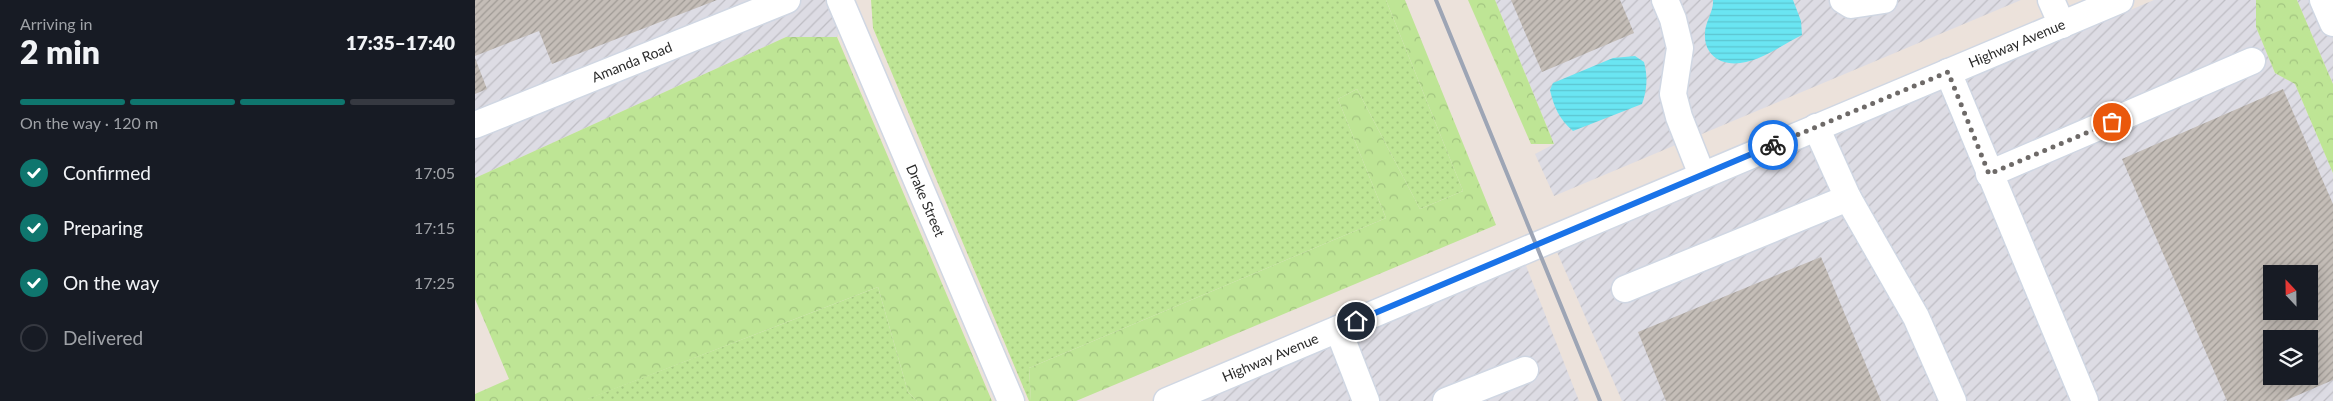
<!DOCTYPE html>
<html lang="en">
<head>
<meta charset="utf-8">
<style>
	:root { --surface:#171b24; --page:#20242c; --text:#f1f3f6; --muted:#9ea1a6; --line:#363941; --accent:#0f766e }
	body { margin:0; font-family:Lato,sans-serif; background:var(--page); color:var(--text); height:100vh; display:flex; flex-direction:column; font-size:19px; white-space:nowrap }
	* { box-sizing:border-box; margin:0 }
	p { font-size:16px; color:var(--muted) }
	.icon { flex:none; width:28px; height:28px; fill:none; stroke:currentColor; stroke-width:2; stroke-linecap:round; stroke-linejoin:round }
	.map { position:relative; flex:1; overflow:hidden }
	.drawer { display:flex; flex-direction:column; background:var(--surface); width:475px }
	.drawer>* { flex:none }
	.needle { width:32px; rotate:338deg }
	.fabs { position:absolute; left:1788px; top:265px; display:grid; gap:10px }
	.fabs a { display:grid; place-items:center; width:55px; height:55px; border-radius:0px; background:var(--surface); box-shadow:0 2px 12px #0003; font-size:25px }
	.pin { position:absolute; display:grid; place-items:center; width:42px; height:42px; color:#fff; margin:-21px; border:2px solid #fff; border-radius:50%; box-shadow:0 1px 5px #0007 }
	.courier { position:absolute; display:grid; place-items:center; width:50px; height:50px; margin:-25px; border:4px solid #1a73e8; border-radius:50%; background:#fff; color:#222; box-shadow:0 1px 6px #0007 }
	.headline em { font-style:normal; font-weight:800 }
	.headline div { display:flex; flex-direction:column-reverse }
	.headline { display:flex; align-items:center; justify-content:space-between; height:85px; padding:0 20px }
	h1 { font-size:32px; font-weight:800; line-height:38px }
	.bar { display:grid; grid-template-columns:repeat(4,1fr); gap:8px 5px; align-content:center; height:60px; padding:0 20px }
	.bar i { height:6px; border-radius:4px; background:var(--line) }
	.bar .active { background:var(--accent) }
	.bar p { grid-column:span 4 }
	ol { padding:0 20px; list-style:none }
	li { display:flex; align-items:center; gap:15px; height:55px }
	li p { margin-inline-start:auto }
	li .icon { padding:5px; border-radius:50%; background:var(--accent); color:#fff; stroke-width:4 }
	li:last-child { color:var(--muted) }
	li i { width:28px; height:28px; border:2px solid var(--line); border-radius:50% }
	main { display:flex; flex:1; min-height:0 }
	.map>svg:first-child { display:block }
	.industrial { fill:url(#industrial-furrows); fill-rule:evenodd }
	.green { fill:url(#green-dots) }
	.forest { fill:url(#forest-crowns) }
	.water { fill:url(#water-rules) }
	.building { fill:url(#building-hatch); fill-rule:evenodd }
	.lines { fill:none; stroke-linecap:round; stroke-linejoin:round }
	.minor-casing { stroke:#d0d7e3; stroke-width:29 }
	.minor { stroke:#fff; stroke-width:26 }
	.rail { stroke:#9da5b5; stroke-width:4 }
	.done { stroke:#6e6a68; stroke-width:5; stroke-dasharray:0 9 }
	.route { stroke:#1a73e8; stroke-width:6 }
	.labels { text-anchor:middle; stroke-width:4; stroke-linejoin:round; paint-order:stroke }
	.street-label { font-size:14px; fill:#2a2a2a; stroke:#fff }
</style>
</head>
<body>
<main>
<section class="drawer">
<div class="headline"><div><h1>2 min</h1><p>Arriving in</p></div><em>17:35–17:40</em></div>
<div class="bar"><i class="active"></i><i class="active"></i><i class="active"></i><i></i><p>On the way · 120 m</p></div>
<ol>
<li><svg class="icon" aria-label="check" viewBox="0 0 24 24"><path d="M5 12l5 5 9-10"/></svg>Confirmed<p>17:05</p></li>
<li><svg class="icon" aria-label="check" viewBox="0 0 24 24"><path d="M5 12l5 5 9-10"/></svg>Preparing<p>17:15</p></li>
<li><svg class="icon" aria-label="check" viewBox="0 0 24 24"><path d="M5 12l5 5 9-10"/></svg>On the way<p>17:25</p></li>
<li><i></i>Delivered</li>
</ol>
</section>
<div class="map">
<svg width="1858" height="401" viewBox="0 0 1858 401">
	<defs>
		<pattern id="industrial-furrows" width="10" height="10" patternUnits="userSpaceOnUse" patternTransform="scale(1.25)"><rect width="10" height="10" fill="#dddce4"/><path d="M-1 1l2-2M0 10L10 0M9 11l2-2" fill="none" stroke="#bebdc4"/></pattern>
		<pattern id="green-dots" width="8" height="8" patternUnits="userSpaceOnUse" patternTransform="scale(1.25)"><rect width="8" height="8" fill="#bee595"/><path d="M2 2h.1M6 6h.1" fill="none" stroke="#a3c581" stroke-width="1.8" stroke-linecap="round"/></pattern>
		<pattern id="forest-crowns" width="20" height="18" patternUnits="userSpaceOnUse" patternTransform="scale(1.25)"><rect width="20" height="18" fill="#bee595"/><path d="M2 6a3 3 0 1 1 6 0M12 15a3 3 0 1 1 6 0" fill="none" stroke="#a3c581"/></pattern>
		<pattern id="water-rules" width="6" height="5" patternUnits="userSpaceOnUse" patternTransform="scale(1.25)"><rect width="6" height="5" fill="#6ae5f2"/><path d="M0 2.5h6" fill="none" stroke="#5cc5d0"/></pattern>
		<pattern id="building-hatch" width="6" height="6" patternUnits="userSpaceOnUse" patternTransform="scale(1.25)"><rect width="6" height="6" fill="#c4bdb7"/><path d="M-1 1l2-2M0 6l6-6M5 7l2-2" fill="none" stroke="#9f9a95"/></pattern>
	</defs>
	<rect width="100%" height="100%" fill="#ece2db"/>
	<g class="industrial">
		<polygon points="0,0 381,0 362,37 311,37 0,178"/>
		<polygon points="1020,0 1546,0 1079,196 1060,154 1079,144"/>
		<path d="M1679 0H1781V27L1800 73 1820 84 1858 173V401H1147L1082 252ZM1796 274H1834V311H1796ZM1796 339H1834V376H1796Z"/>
		<polygon points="1822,0 1858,0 1858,84"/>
		<polygon points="1050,263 1104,401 724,401"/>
	</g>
	<g class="green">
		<polygon points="396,0 911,0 988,191 945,209 882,89 863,99 911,218 554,368 556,401 554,401 398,28"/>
		<polygon points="403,287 433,392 442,401 113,401 112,399"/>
	</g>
	<g class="forest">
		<polygon points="911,0 930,0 1021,225 601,401 556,401 554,368 911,218 863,99 882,89 945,209 988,191"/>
		<polygon points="993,0 1020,0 1079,144 1056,144"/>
		<polygon points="1781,0 1822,0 1858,84 1858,173 1820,84 1800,73 1781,27"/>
		<polygon points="311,37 362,37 517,401 442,401 433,392 403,287 113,399 113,401 0,401 0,394 34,379 0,299 0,178"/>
	</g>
	<g class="water">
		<path d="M1238 0H1318L1326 21 1327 35C1303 47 1273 71 1246 61 1235 56 1229 46 1230 33 1230 22 1239 11 1238 0Z"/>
		<path d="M1160 56 1169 62C1173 77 1172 90 1167 104L1098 131C1084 119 1079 107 1075 90L1078 83 1138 58Z"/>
	</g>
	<g class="building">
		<polygon points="0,0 242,0 77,64 64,31 0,56"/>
		<polygon points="1036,0 1145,0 1159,33 1067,72"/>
		<polygon points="0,58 12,89 0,94"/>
		<path d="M1808 89 1858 204V380L1809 401H1752L1647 159ZM1796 274H1834V311H1796ZM1796 339H1834V376H1796Z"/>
		<polygon points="1346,257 1406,401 1191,401 1163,332"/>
	</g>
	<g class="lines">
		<g class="minor-casing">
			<g id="minor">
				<path id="s1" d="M365 0 536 401"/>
				<polyline points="1190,0 1198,19 1205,48 1198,94 1204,117 1227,175"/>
				<polyline points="1368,0 1376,5 1409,0"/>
				<polyline points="1576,0 1587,25"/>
				<polyline points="1848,0 1858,23"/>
				<polyline points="1473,72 1610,401"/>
				<path id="s2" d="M0 125 312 0"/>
				<polyline points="1341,127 1373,198 1441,317 1478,401"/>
				<polyline points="1514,174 1777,61"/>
				<polyline points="1150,289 1373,198"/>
				<polyline points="863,329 891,401"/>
				<path id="s3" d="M692 401 1645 0"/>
				<polyline points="971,401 1050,370"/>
			</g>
		</g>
		<use href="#minor" class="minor"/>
		<polyline class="rail" points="961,0 1125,401"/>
	</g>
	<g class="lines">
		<polyline class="done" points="1298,145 1473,72 1514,174 1637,122"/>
		<polyline class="route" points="881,321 1298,145"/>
	</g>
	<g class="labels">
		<g class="street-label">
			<text dy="5" stroke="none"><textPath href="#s3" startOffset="922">Highway Avenue</textPath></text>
			<text dy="5" stroke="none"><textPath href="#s2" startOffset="169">Amanda Road</textPath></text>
			<text dy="5" stroke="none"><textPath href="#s1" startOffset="218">Drake Street</textPath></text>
			<text dy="5" stroke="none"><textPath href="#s3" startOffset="112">Highway Avenue</textPath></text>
		</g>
	</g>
</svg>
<div class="fabs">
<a><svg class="needle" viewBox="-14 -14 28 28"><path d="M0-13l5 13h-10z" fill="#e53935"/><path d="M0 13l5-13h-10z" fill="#9ea1a6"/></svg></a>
<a><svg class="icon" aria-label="layers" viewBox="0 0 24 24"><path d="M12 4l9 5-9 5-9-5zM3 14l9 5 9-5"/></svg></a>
</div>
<div class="pin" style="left:1637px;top:122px;background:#ea580c"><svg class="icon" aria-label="bag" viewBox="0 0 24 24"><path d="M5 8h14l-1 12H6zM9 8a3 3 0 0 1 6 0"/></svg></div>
<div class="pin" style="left:881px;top:321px;background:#1f2937"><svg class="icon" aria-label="home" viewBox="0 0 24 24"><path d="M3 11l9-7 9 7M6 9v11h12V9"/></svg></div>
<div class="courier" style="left:1298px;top:145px"><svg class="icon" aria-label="bike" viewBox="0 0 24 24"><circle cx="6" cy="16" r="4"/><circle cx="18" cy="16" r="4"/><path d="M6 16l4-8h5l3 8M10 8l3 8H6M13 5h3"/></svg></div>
</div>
</main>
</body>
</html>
